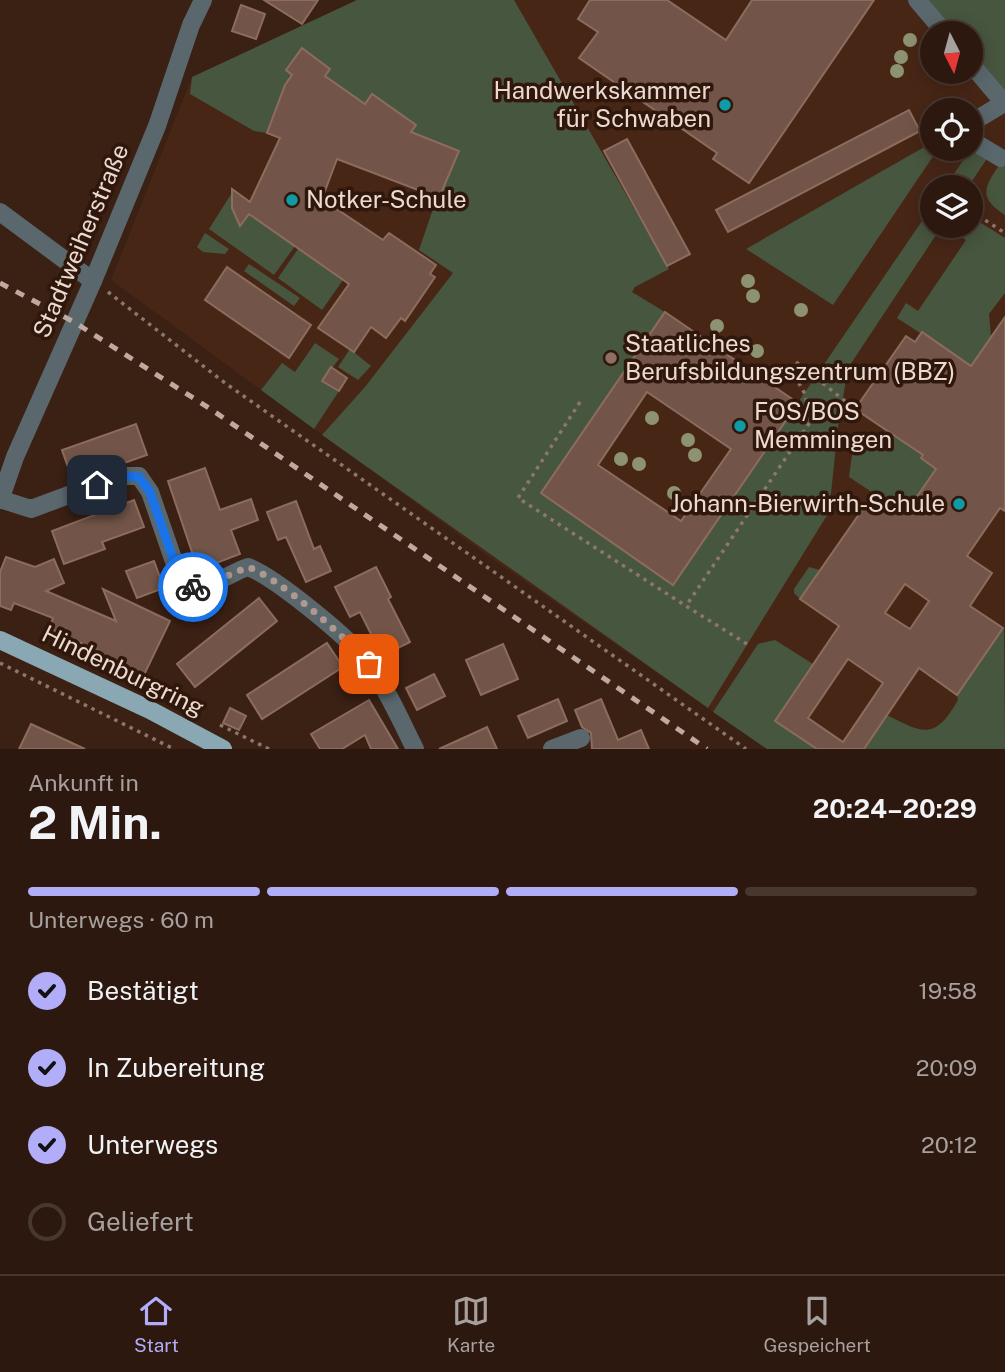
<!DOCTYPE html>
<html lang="de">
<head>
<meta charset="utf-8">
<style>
	:root { --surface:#2c180f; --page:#342118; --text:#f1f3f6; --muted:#a6a09e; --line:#48372f; --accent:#b2adf9 }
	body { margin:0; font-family:"Public Sans",sans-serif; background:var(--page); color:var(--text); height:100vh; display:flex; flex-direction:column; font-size:26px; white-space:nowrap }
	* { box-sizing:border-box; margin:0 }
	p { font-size:23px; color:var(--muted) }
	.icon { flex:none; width:38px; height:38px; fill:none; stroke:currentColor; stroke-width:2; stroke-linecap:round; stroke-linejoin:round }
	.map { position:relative; height:749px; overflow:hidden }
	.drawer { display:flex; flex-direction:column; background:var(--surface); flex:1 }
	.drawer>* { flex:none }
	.needle { width:46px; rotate:174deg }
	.buttons { position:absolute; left:920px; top:21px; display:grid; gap:14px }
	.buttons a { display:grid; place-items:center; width:63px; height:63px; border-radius:50%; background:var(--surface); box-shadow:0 4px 18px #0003,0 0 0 2px var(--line); font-size:35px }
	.pin { position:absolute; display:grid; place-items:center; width:60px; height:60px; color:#fff; margin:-30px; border-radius:14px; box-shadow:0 4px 10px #0006 }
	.courier { position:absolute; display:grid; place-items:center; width:70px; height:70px; margin:-35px; border:5px solid #1a73e8; border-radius:50%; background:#fff; color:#222; box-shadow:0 2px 9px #0007 }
	.summary em { font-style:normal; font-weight:700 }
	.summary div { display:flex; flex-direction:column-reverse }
	.summary { display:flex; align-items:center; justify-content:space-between; height:119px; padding:0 28px }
	h1 { font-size:46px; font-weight:700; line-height:52px }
	.bar { display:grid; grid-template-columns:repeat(4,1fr); gap:10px 7px; align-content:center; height:84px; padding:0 28px }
	.bar i { height:9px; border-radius:5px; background:var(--line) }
	.bar .active { background:var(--accent) }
	.bar p { grid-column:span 4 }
	ol { padding:0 28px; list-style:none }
	li { display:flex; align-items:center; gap:21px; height:77px }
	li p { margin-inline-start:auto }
	li .icon { padding:7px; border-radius:50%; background:var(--accent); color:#111; stroke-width:4 }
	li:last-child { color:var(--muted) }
	li i { width:38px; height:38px; border:4px solid var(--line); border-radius:50% }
	.menu { display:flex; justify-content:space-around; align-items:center; height:98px; border-top:2px solid var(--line); background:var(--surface); font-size:19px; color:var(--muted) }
	.menu a { display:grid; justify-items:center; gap:4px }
	.menu .active { color:var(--accent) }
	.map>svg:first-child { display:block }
	.built { fill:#472616; fill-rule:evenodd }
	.green { fill:#47563f }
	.building { fill:#725548; stroke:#8c6c5d; stroke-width:2; fill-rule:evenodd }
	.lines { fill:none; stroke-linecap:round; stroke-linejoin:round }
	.path { stroke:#8d766c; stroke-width:3.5; stroke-dasharray:3.5 5; stroke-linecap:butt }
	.minor { stroke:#5a686e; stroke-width:18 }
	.major { stroke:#8aa8b3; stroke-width:18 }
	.rail { stroke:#bfaaa1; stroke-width:5; stroke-dasharray:9 9; stroke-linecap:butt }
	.tree { fill:#8c9272 }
	.done { stroke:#ae9990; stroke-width:7; stroke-dasharray:0 12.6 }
	.route { stroke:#1a73e8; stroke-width:9 }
	.culture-dot { fill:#0f9aa8; stroke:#30170b; stroke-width:2.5 }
	.education-dot { fill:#8d6e63; stroke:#30170b; stroke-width:2.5 }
	.labels { text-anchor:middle; stroke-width:7; stroke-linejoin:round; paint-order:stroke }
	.poi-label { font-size:24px; fill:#ecdad2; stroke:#30170b; text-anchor:start }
	.street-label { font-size:24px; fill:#ecdad2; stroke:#30170b }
</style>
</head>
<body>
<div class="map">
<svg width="1005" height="749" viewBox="0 0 1005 749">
	<rect width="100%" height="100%" fill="#3b2014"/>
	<path class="built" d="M357 0H1005V749H767L488 556 111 280 192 77ZM933 33H971V72H933ZM933 110H971V149H933ZM933 187H971V226H933Z"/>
	<g class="green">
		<polygon points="357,0 514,0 669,269 635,287 632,292 665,312 541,493 673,585 933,205 933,226 942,226 848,368 838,427 829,512 708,708 322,435 365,387 453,273 419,250 437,197 459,151 411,132 416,125 372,95 365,104 325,76 329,68 302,48 286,70 292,75 285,85 267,133 254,131 190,94 192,77"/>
		<polygon points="919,0 1005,0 1005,99 971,61 971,33 947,33"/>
		<polygon points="933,142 933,149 938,149 833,305 746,249"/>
		<polygon points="971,149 988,157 968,187 945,187"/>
		<path d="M1000 164 1005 167V215C978 198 984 187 1000 164Z"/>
		<path d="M233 191 236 192C230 204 231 214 241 223L249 214 295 246 274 275 209 229Z"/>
		<polygon points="971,221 981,223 1005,238 1005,293 989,314 991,337 971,366 897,318 906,303 918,311 966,240 954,232 960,226 971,226"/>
		<polygon points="205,233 229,249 225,254 203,252 197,247"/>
		<polygon points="298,249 343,280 322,310 278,278"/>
		<polygon points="249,264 300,298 294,306 244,271"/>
		<polygon points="315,343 339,359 322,381 339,391 314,429 261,390 282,363 295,372"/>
		<polygon points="350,349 371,366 358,380 338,367"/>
		<polygon points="886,430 922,455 921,458 936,469 905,514 849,477 854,440 859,435 876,444"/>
		<polygon points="809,567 820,570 800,599 794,593 794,589"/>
		<path d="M1004 627 1005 749H864L887 715C924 734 935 740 958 700L957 695Z"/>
		<polygon points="775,640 813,664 775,721 817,749 767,749 713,712 758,644"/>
	</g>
	<g class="building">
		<polygon points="264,0 318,0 302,24"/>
		<polygon points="590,0 667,0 726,40 752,0 874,0 749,183 713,159 717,153 579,58 598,32 578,19"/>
		<polygon points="241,5 265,14 256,39 232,31"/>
		<polygon points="302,48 330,69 325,76 365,104 372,94 416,125 411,132 459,151 439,198 337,159 322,199 383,240 389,233 436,265 430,274 435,277 405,321 401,318 386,338 371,327 354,352 318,328 349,284 249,214 240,226 232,208 232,189 250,202 280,138 267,133 285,85 292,75 286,70"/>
		<polygon points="909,110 920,131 728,232 716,210"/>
		<polygon points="627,139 690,254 667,266 604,151"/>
		<polygon points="227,267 311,325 289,358 205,300"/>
		<path d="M665 312 798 403 673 585 541 493ZM647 392 731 449 681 521 598 465Z"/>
		<path d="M1005 317V511L1000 508 967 556 992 573 970 606 1003 628 957 695 919 668 864 749H817L775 721 839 626 800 599 869 500 878 507 884 499 905 514 936 469 921 458 923 455 855 409 906 336 915 342 922 332 971 366ZM905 584 929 601 910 629 885 613ZM848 659 883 683 843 742 808 718Z"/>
		<polygon points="331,367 347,378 339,391 322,381"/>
		<polygon points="136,424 147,455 73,481 62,450"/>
		<polygon points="205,468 220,510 251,499 258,520 231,530 240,554 198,570 168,481"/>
		<polygon points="134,500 144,527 102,542 105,549 64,564 52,531"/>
		<polygon points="296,501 314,549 320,546 331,571 306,582 286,537 278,540 267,512"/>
		<polygon points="6,557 35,567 54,559 64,583 46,591 116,621 103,589 170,621 144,675 98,653 99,651 49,629 53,618 14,603 11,610 0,606 0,572"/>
		<polygon points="154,561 164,588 137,598 126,571"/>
		<polygon points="376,567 391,597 388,599 410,642 382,656 360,612 350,617 335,587"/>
		<polygon points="259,598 277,621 195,687 177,664"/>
		<polygon points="327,643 343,667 262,719 247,695"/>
		<polygon points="503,644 518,679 481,695 466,660"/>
		<polygon points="434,674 445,696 417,710 406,688"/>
		<polygon points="558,699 567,721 528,738 518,716"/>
		<polygon points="601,699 618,740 641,730 649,749 592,749 591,733 582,727 575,710"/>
		<polygon points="369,700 398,749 371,749 365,735 342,749 320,749 311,734"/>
		<polygon points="230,708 246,716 239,730 223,723"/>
		<polygon points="31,724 85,749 19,749"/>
		<polygon points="487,727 497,749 439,749"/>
	</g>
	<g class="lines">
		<g class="path">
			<polyline points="971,211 1005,233"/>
			<polyline points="108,292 225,383 746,749"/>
			<polyline points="796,362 855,409"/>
			<polyline points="580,402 518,498 686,606"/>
			<polyline points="747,644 686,606 810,422 805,394 791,369"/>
			<polyline points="0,663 174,749"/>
			<polyline points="220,725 269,749"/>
		</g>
		<g class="minor">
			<polyline points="917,0 945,33"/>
			<polyline points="971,64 1004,103 971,123"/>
			<polyline points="971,140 1001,158"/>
			<polyline points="0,212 93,281"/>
			<path d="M0 499 31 509 120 476H139L150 492 179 576C183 580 187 586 193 586 210 589 232 572 248 567 275 577 352 640 369 664 387 689 401 721 415 749"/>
			<polyline points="0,500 15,457 93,281 157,126 191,25 203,0"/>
			<polyline points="552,749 581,738"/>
		</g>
		<polyline class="major" points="0,640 150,710 223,749"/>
		<polyline class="rail" points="0,283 74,322 209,408 707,749"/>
	</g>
	<g class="tree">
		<circle cx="910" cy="40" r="7"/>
		<circle cx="901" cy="57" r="7"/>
		<circle cx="897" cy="71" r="7"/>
		<circle cx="748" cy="281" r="7"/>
		<circle cx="753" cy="296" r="7"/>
		<circle cx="801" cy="310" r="7"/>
		<circle cx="717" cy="326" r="7"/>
		<circle cx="757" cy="351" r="7"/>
		<circle cx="652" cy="418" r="7"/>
		<circle cx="688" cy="440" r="7"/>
		<circle cx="695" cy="455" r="7"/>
		<circle cx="621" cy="459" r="7"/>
		<circle cx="639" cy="464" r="7"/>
		<circle cx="674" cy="493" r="7"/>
	</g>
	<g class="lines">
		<path class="done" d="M193 587 211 583 248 567C281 579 345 637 369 664"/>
		<polyline class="route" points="97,485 120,476 139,477 150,492 179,576 186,583 193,587"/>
	</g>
	<g class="culture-dot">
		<circle cx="725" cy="105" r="7"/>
		<circle cx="292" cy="200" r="7"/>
		<circle cx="740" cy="426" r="7"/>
		<circle cx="959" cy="504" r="7"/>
	</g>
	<circle class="education-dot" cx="611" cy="358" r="7"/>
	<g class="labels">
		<g class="poi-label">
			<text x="711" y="99" text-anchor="end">Handwerkskammer<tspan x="711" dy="28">für Schwaben</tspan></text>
			<text x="306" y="208">Notker-Schule</text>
			<text x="625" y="352">Staatliches<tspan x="625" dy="28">Berufsbildungszentrum (BBZ)</tspan></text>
			<text x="754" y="420">FOS/BOS<tspan x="754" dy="28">Memmingen</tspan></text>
			<text x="945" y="512" text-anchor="end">Johann-Bierwirth-Schule</text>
		</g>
		<g class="street-label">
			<text transform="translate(81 241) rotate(-67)" y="8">Stadtweiherstraße</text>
			<text transform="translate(123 671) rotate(26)" y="8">Hindenburgring</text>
		</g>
	</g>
</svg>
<div class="buttons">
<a><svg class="needle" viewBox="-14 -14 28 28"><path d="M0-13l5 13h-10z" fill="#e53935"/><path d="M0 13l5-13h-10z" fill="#a6a09e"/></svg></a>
<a><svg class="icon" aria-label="locate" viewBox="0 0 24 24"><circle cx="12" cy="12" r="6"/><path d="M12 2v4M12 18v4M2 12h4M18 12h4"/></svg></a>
<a><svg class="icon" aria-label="layers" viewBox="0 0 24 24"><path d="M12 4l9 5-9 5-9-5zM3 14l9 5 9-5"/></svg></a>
</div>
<div class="pin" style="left:369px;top:664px;background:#ea580c"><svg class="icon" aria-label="bag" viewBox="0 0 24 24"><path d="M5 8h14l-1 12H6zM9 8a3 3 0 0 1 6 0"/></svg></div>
<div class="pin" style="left:97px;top:485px;background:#1f2937"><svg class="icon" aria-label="home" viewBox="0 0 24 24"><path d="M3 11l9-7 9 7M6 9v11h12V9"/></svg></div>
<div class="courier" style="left:193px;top:587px"><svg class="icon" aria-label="bike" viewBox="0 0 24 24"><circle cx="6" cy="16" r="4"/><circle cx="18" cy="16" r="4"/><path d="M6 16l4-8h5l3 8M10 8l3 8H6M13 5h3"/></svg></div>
</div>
<section class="drawer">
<div class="summary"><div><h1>2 Min.</h1><p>Ankunft in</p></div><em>20:24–20:29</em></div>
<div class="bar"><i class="active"></i><i class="active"></i><i class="active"></i><i></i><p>Unterwegs · 60 m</p></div>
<ol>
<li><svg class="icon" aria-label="check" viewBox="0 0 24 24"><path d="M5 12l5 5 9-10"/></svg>Bestätigt<p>19:58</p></li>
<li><svg class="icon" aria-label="check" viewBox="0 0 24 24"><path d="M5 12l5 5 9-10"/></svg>In Zubereitung<p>20:09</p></li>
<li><svg class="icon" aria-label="check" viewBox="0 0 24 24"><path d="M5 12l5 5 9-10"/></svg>Unterwegs<p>20:12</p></li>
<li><i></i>Geliefert</li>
</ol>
</section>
<nav class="menu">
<a class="active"><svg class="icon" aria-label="home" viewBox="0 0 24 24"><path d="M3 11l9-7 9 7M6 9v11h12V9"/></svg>Start</a>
<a><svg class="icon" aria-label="map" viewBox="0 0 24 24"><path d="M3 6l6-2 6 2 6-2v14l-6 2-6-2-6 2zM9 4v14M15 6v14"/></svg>Karte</a>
<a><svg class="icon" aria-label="saved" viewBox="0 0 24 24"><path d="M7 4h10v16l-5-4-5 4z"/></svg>Gespeichert</a>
</nav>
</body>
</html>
